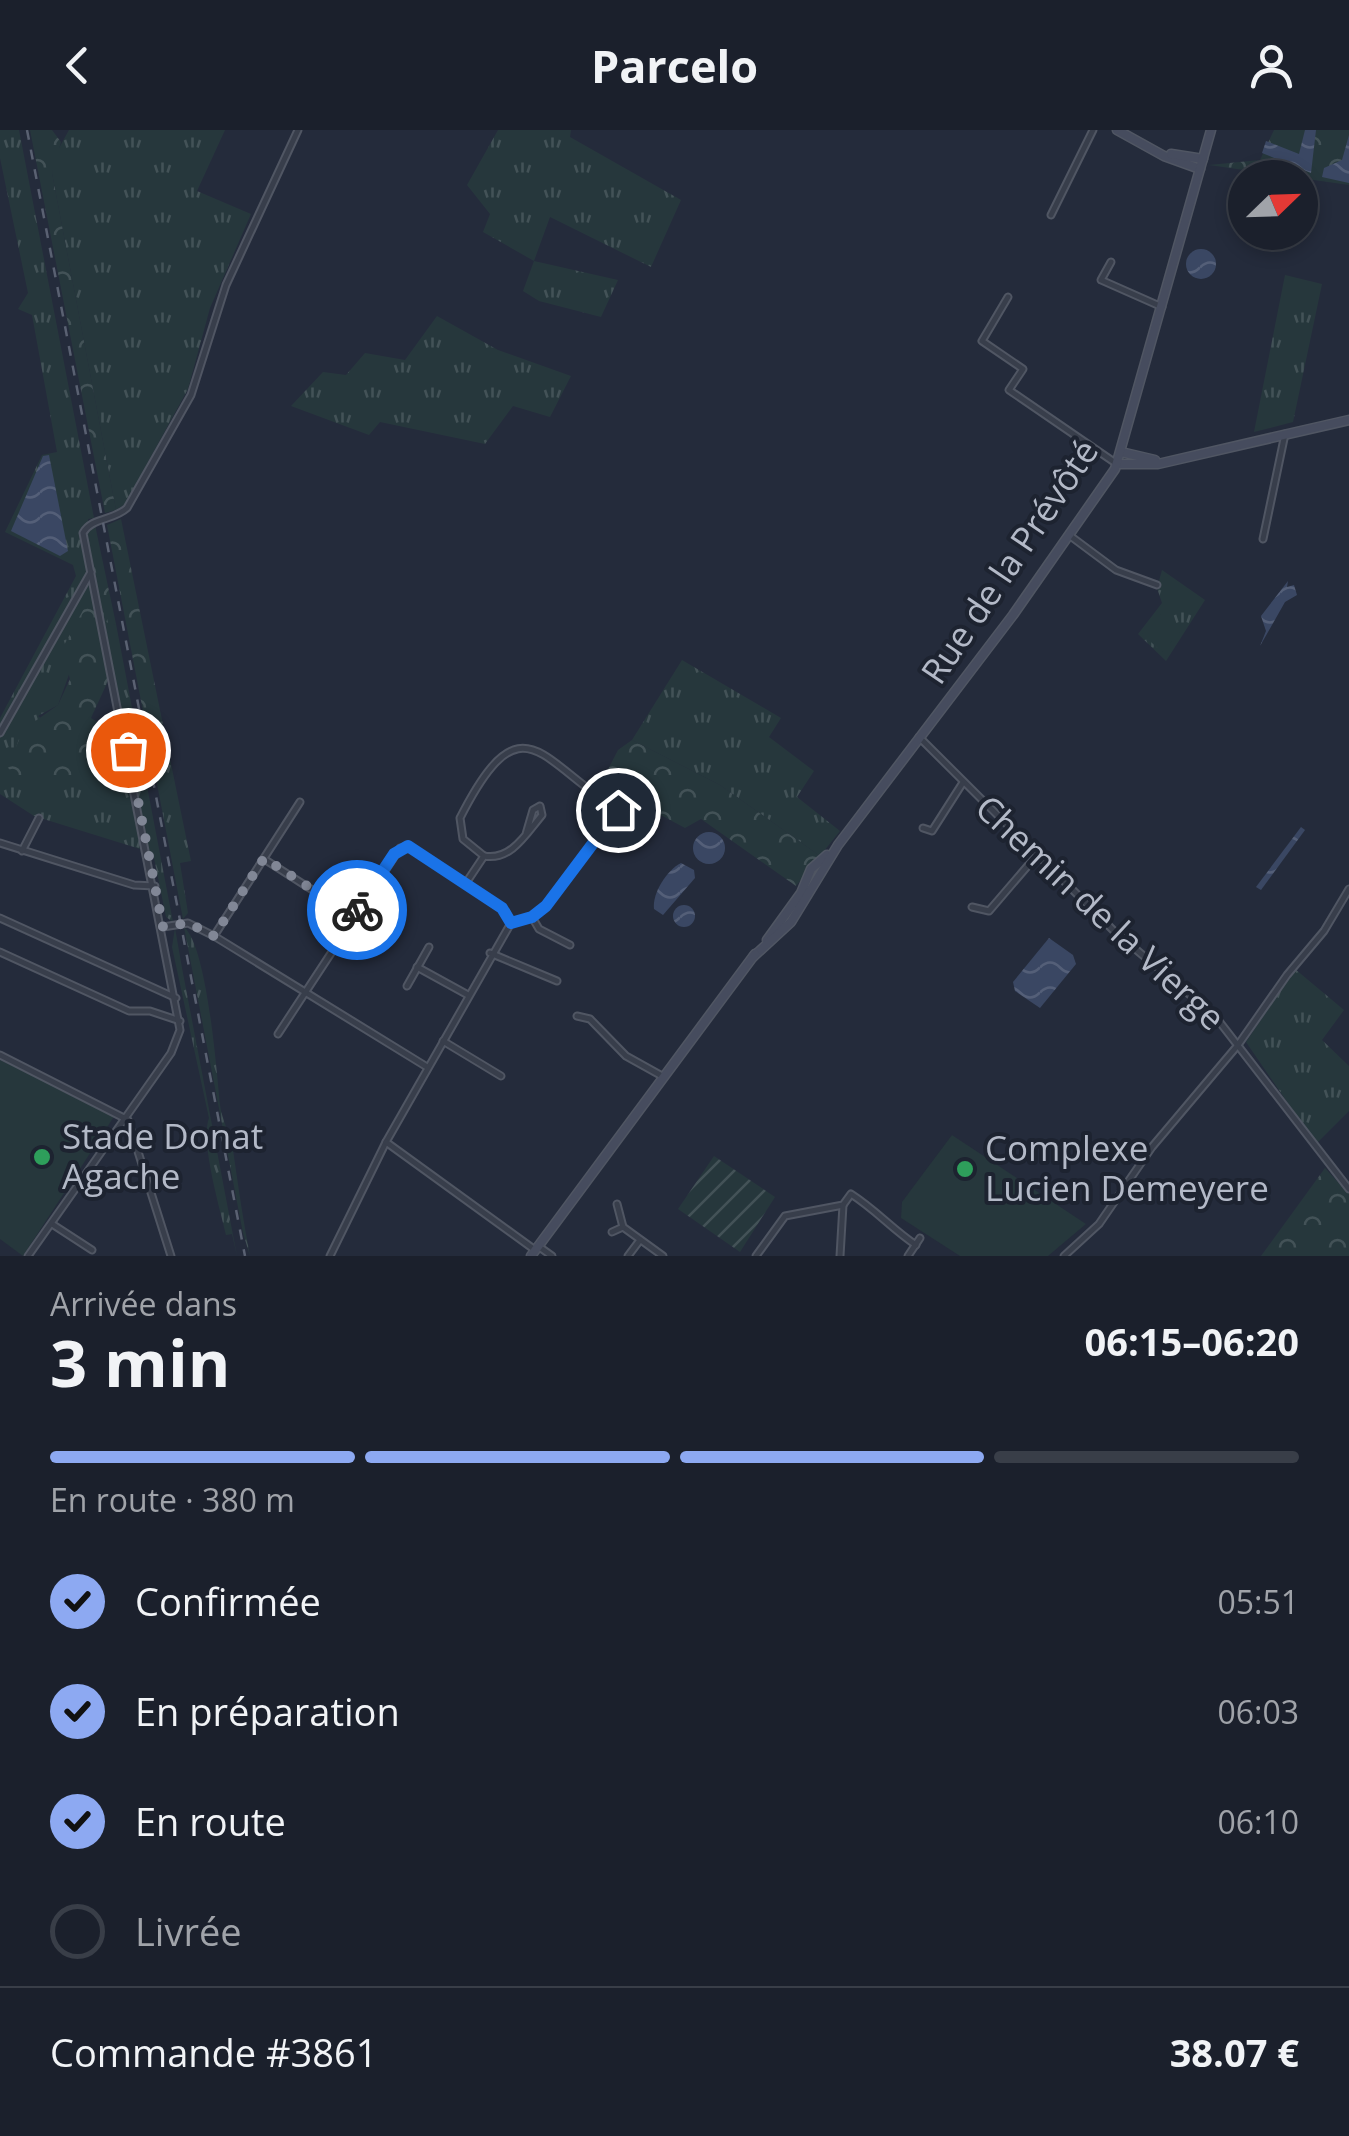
<!DOCTYPE html>
<html lang="fr">
<head>
<meta charset="utf-8">
<style>
	:root { --surface:#1b202c; --page:#242834; --text:#f1f3f6; --muted:#a0a3a9; --line:#393e48; --accent:#8da9f2 }
	body { margin:0; font-family:"Open Sans",sans-serif; background:var(--page); color:var(--text); height:100vh; display:flex; flex-direction:column; font-size:38px; white-space:nowrap }
	* { box-sizing:border-box; margin:0 }
	p { font-size:32px; color:var(--muted) }
	.icon { flex:none; width:55px; height:55px; fill:none; stroke:currentColor; stroke-width:2; stroke-linecap:round; stroke-linejoin:round }
	.map { position:relative; height:1126px; overflow:hidden }
	.panel { display:flex; flex-direction:column; background:var(--surface); flex:1 }
	.panel>* { flex:none }
	.needle { width:65px; rotate:67deg }
	.buttons { position:absolute; left:1228px; top:30px; display:grid; gap:20px }
	.buttons a { display:grid; place-items:center; width:90px; height:90px; border-radius:50%; background:var(--surface); box-shadow:0 5px 15px #0003,0 0 0 2px var(--line); font-size:50px }
	.pin { position:absolute; display:grid; place-items:center; width:85px; height:85px; color:#fff; margin:-42px; border:5px solid #fff; border-radius:50%; box-shadow:0 2px 10px #0007 }
	.courier { position:absolute; display:grid; place-items:center; width:100px; height:100px; margin:-50px; border:8px solid #1a73e8; border-radius:50%; background:#fff; color:#222; box-shadow:0 2px 12px #0007 }
	.overview em { font-style:normal; font-weight:700 }
	.overview div { display:flex; flex-direction:column-reverse }
	.overview { display:flex; align-items:center; justify-content:space-between; height:170px; padding:0 50px }
	h1 { font-size:65px; font-weight:700; line-height:75px }
	.bar { display:grid; grid-template-columns:repeat(4,1fr); gap:15px 10px; align-content:center; height:120px; padding:0 50px }
	.bar i { height:12px; border-radius:8px; background:var(--line) }
	.bar .on { background:var(--accent) }
	.bar p { grid-column:span 4 }
	.line { display:flex; align-items:center; gap:25px; padding:0 50px; border-top:2px solid var(--line) }
	.line div { flex:1 }
	ol { padding:0 50px; list-style:none }
	li { display:flex; align-items:center; gap:30px; height:110px }
	li p { margin-inline-start:auto }
	li .icon { padding:10px; border-radius:50%; background:var(--accent); color:#111; stroke-width:4 }
	li:last-child { color:var(--muted) }
	li i { width:55px; height:55px; border:5px solid var(--line); border-radius:50% }
	header { display:flex; justify-content:space-between; align-items:center; height:130px; padding:0 50px; background:var(--surface); font-size:45px; font-weight:700 }
	.map>svg:first-child { display:block }
	.grass { fill:url(#grass-tufts); fill-rule:evenodd }
	.forest { fill:url(#forest-crowns) }
	.garden { fill:url(#garden-furrows) }
	.pitch { fill:#26373c }
	.water { fill:url(#water-waves) }
	.lines { fill:none; stroke-linecap:round; stroke-linejoin:round }
	.street-casing { stroke:#505663; stroke-width:9 }
	.secondary-casing { stroke:#505663; stroke-width:11 }
	.street { stroke:#383e4b; stroke-width:5 }
	.secondary { stroke:#464c5e; stroke-width:8 }
	.rail { stroke:#5a6172; stroke-width:2.5; stroke-dasharray:10 10; stroke-linecap:butt }
	.done { stroke:#818796; stroke-width:10; stroke-dasharray:0 18 }
	.route { stroke:#1a73e8; stroke-width:12 }
	.leisure-dot { fill:#2e9e5b; stroke:#1d2330; stroke-width:4 }
	.labels { text-anchor:middle; stroke-width:8; stroke-linejoin:round; paint-order:stroke }
	.street-label { font-size:35px; fill:#b3b9c7; stroke:#1d2330 }
	.poi-label { font-size:35px; fill:#b3b9c7; stroke:#1d2330; text-anchor:start }
</style>
</head>
<body>
<header><svg class="icon" aria-label="back" viewBox="0 0 24 24"><path d="M15 5l-7 7 7 7"/></svg>Parcelo<svg class="icon" aria-label="person" viewBox="0 0 24 24"><circle cx="12" cy="8" r="4"/><path d="M4 21q1-7 8-7t8 7"/></svg></header>
<div class="map">
<svg width="1349" height="1126" viewBox="0 0 1349 1126">
	<defs>
		<pattern id="grass-tufts" width="24" height="20" patternUnits="userSpaceOnUse" patternTransform="scale(2.5)"><rect width="24" height="20" fill="#26373c"/><path d="M3 7l-1-3M5 7V3M7 7l1-3M15 17l-1-3M17 17v-4M19 17l1-3" fill="none" stroke="#435257"/></pattern>
		<pattern id="forest-crowns" width="20" height="18" patternUnits="userSpaceOnUse" patternTransform="scale(2.5)"><rect width="20" height="18" fill="#26373c"/><path d="M2 6a3 3 0 1 1 6 0M12 15a3 3 0 1 1 6 0" fill="none" stroke="#435257"/></pattern>
		<pattern id="garden-furrows" width="10" height="10" patternUnits="userSpaceOnUse" patternTransform="scale(2.5)"><rect width="10" height="10" fill="#26373c"/><path d="M-1 1l2-2M0 10L10 0M9 11l2-2" fill="none" stroke="#435257"/></pattern>
		<pattern id="water-waves" width="16" height="10" patternUnits="userSpaceOnUse" patternTransform="scale(2.5)"><rect width="16" height="10" fill="#3a4763"/><path d="M0 5q4-4 8 0t8 0" fill="none" stroke="#545f78"/></pattern>
	</defs>
	<rect width="100%" height="100%" fill="#242b3b"/>
	<g class="grass">
		<path d="M0 0H19L94 388 88 389 109 495 116 494 173 792 166 787 153 723 34 686 0 664V588L76 446 73 435 5 402 42 325 57 322 32 185 18 179 28 163 0 28ZM94 475 108 551 113 554 129 652 38 586 58 575Z"/>
		<polygon points="69,0 225,0 197,61 251,84 210,178 188,259 125,374 116,380 52,43 54,27"/>
		<polygon points="498,0 571,0 570,7 681,70 651,137 550,87 534,131 618,150 601,187 539,171 523,161 534,131 483,102 490,84 467,55"/>
		<polygon points="1285,145 1322,154 1293,292 1254,302"/>
		<polygon points="437,186 498,220 571,246 550,287 513,276 485,314 380,292 369,305 291,276 323,242 346,245 365,223 405,230"/>
		<polygon points="1162,440 1205,470 1166,531 1138,504 1162,473 1157,458"/>
		<polygon points="682,530 781,588 769,607 814,641 797,667 840,701 820,726 720,655 632,610"/>
		<polygon points="170,629 191,731 180,733 188,783 183,789 153,633"/>
		<path d="M184 797C207 816 217 943 220 975 222 991 231 1005 233 1020 238 1055 243 1090 250 1126L243 1103Z"/>
		<path d="M175 798 182 838 237 1126 232 1104 226 1105C220 1078 200 1012 209 988L172 817Z"/>
		<polygon points="1295,839 1344,880 1322,910 1349,936 1349,981 1316,1014 1246,912"/>
	</g>
	<g class="forest">
		<polygon points="30,0 52,0 61,12 52,43 116,380 105,383"/>
		<polygon points="1274,0 1349,0 1349,55 1209,35 1260,30"/>
		<polygon points="121,389 170,629 153,633 107,395"/>
		<polygon points="95,395 116,494 109,496 86,411 88,396"/>
		<polygon points="87,473 94,475 108,551 91,588 123,608 129,652 23,652 7,637 24,599 58,575 70,549 62,519"/>
		<polygon points="632,610 720,655 820,726 796,756 701,689 685,698 601,653 618,620"/>
		<polygon points="1325,1038 1349,1064 1349,1126 1261,1126"/>
	</g>
	<polygon class="garden" points="714,1026 775,1067 740,1122 678,1079"/>
	<g class="pitch">
		<polygon points="1161,484 1180,502 1162,522 1142,504"/>
		<polygon points="0,930 115,985 23,1126 0,1109"/>
		<polygon points="952,1005 1086,1094 1048,1126 960,1126 901,1088 902,1072"/>
	</g>
	<g class="water">
		<polygon points="1305,0 1316,0 1311,43 1262,23 1266,11 1299,24"/>
		<polygon points="1349,5 1349,53 1322,47 1324,38 1342,30"/>
		<circle cx="1201" cy="134" r="15"/>
		<polygon points="49,325 68,421 60,426 11,401 43,326"/>
		<polygon points="1288,451 1287,457 1294,455 1297,465 1285,472 1260,516 1266,501 1261,486"/>
		<polygon points="1301,697 1305,700 1261,760 1256,757"/>
		<circle cx="709" cy="718" r="16"/>
		<path d="M681 733 694 740 695 748 663 785 654 779C652 763 667 740 681 733Z"/>
		<circle cx="684" cy="786" r="11"/>
		<polygon points="1049,808 1073,825 1076,834 1040,878 1015,861 1013,852"/>
	</g>
	<g class="lines">
		<g class="street-casing">
			<g id="street">
				<polyline points="1051,85 1093,0"/>
				<polyline points="1111,132 1101,150 1162,177"/>
				<polyline points="1008,167 982,211 1023,239 1009,260 1117,334"/>
				<polyline points="1069,405 1116,440 1157,455"/>
				<polyline points="1263,409 1285,304"/>
				<polyline points="0,603 91,442"/>
				<polyline points="919,607 1114,801 1215,886 1349,1059"/>
				<polyline points="923,698 932,701 962,654"/>
				<polyline points="594,709 601,688 597,667"/>
				<polyline points="0,713 134,755 155,756"/>
				<polyline points="22,721 39,688"/>
				<path d="M484 726 463 709 460 688C523 564 541 634 619 680L546 775 532 787"/>
				<polyline points="264,729 353,786"/>
				<path d="M466 753 484 726C511 731 526 704 542 685L540 676 533 680 526 704"/>
				<polyline points="972,777 989,781 1037,725"/>
				<polyline points="0,788 176,868"/>
				<polyline points="511,793 532,787 539,799 570,815"/>
				<polyline points="163,797 188,793 214,806 427,937"/>
				<polyline points="214,806 300,672"/>
				<polyline points="0,822 129,881 150,881 180,891"/>
				<polyline points="490,823 557,851"/>
				<polyline points="417,837 468,865"/>
				<polyline points="407,856 429,817"/>
				<polyline points="577,886 590,889 626,926 662,946"/>
				<polyline points="278,904 400,718 413,719 506,782 511,793 386,1012 330,1126"/>
				<polyline points="443,911 501,946"/>
				<polyline points="0,925 128,990 171,1126"/>
				<polyline points="386,1012 535,1120"/>
				<polyline points="52,1094 92,1120"/>
				<polyline points="623,1097 663,1126"/>
				<polyline points="612,1102 623,1097 617,1074"/>
				<polyline points="538,1116 552,1126"/>
				<path d="M28 1126 171 923 180 900 83 403C92 387 113 391 127 378L191 265 226 155 298 0"/>
				<polyline points="628,1126 640,1110"/>
				<path d="M756 1126 785 1086 843 1075 851 1064C876 1080 892 1099 916 1115"/>
				<polyline points="840,1126 843,1075"/>
				<polyline points="908,1126 920,1108"/>
				<polyline points="1064,1126 1099,1094 1152,1017 1238,915 1287,845 1324,801 1349,759"/>
			</g>
		</g>
		<g class="secondary-casing">
			<g id="secondary">
				<polyline points="1117,0 1164,26 1200,39"/>
				<polyline points="1171,24 1203,29"/>
				<polyline points="1121,322 1155,330"/>
				<polyline points="1117,334 1158,334 1349,290"/>
				<polyline points="767,810 801,763 811,739 827,725"/>
				<polyline points="753,827 791,792 838,715 1013,485 1115,339 1211,0"/>
				<polyline points="531,1126 755,824"/>
			</g>
		</g>
		<use href="#street" class="street"/>
		<use href="#secondary" class="secondary"/>
		<polyline class="rail" points="27,0 245,1126"/>
	</g>
	<g class="lines">
		<polyline class="done" points="128,620 163,797 188,793 214,806 264,728 353,786 357,780"/>
		<polyline class="route" points="357,780 394,724 408,716 502,778 511,793 532,787 546,776 618,680"/>
	</g>
	<g class="leisure-dot">
		<circle cx="42" cy="1027" r="10"/>
		<circle cx="965" cy="1039" r="10"/>
	</g>
	<g class="labels">
		<g class="street-label">
			<text transform="translate(1010 432) rotate(-56)" y="12">Rue de la Prévôté</text>
			<text transform="translate(1100 783) rotate(43)" y="12">Chemin de la Vierge</text>
		</g>
		<g class="poi-label">
			<text x="62" y="1019">Stade Donat<tspan x="62" dy="40">Agache</tspan></text>
			<text x="985" y="1031">Complexe<tspan x="985" dy="40">Lucien Demeyere</tspan></text>
		</g>
	</g>
</svg>
<div class="buttons">
<a><svg class="needle" viewBox="-14 -14 28 28"><path d="M0-13l5 13h-10z" fill="#e53935"/><path d="M0 13l5-13h-10z" fill="#a0a3a9"/></svg></a>
</div>
<div class="pin" style="left:128px;top:620px;background:#ea580c"><svg class="icon" aria-label="bag" viewBox="0 0 24 24"><path d="M5 8h14l-1 12H6zM9 8a3 3 0 0 1 6 0"/></svg></div>
<div class="pin" style="left:618px;top:680px;background:#1f2937"><svg class="icon" aria-label="home" viewBox="0 0 24 24"><path d="M3 11l9-7 9 7M6 9v11h12V9"/></svg></div>
<div class="courier" style="left:357px;top:780px"><svg class="icon" aria-label="bike" viewBox="0 0 24 24"><circle cx="6" cy="16" r="4"/><circle cx="18" cy="16" r="4"/><path d="M6 16l4-8h5l3 8M10 8l3 8H6M13 5h3"/></svg></div>
</div>
<section class="panel">
<div class="overview"><div><h1>3 min</h1><p>Arrivée dans</p></div><em>06:15–06:20</em></div>
<div class="bar"><i class="on"></i><i class="on"></i><i class="on"></i><i></i><p>En route · 380 m</p></div>
<ol>
<li><svg class="icon" aria-label="check" viewBox="0 0 24 24"><path d="M5 12l5 5 9-10"/></svg>Confirmée<p>05:51</p></li>
<li><svg class="icon" aria-label="check" viewBox="0 0 24 24"><path d="M5 12l5 5 9-10"/></svg>En préparation<p>06:03</p></li>
<li><svg class="icon" aria-label="check" viewBox="0 0 24 24"><path d="M5 12l5 5 9-10"/></svg>En route<p>06:10</p></li>
<li><i></i>Livrée</li>
</ol>
<div class="line" style="height:130px"><div>Commande #3861</div><b>38.07 €</b></div>
</section>
</body>
</html>
